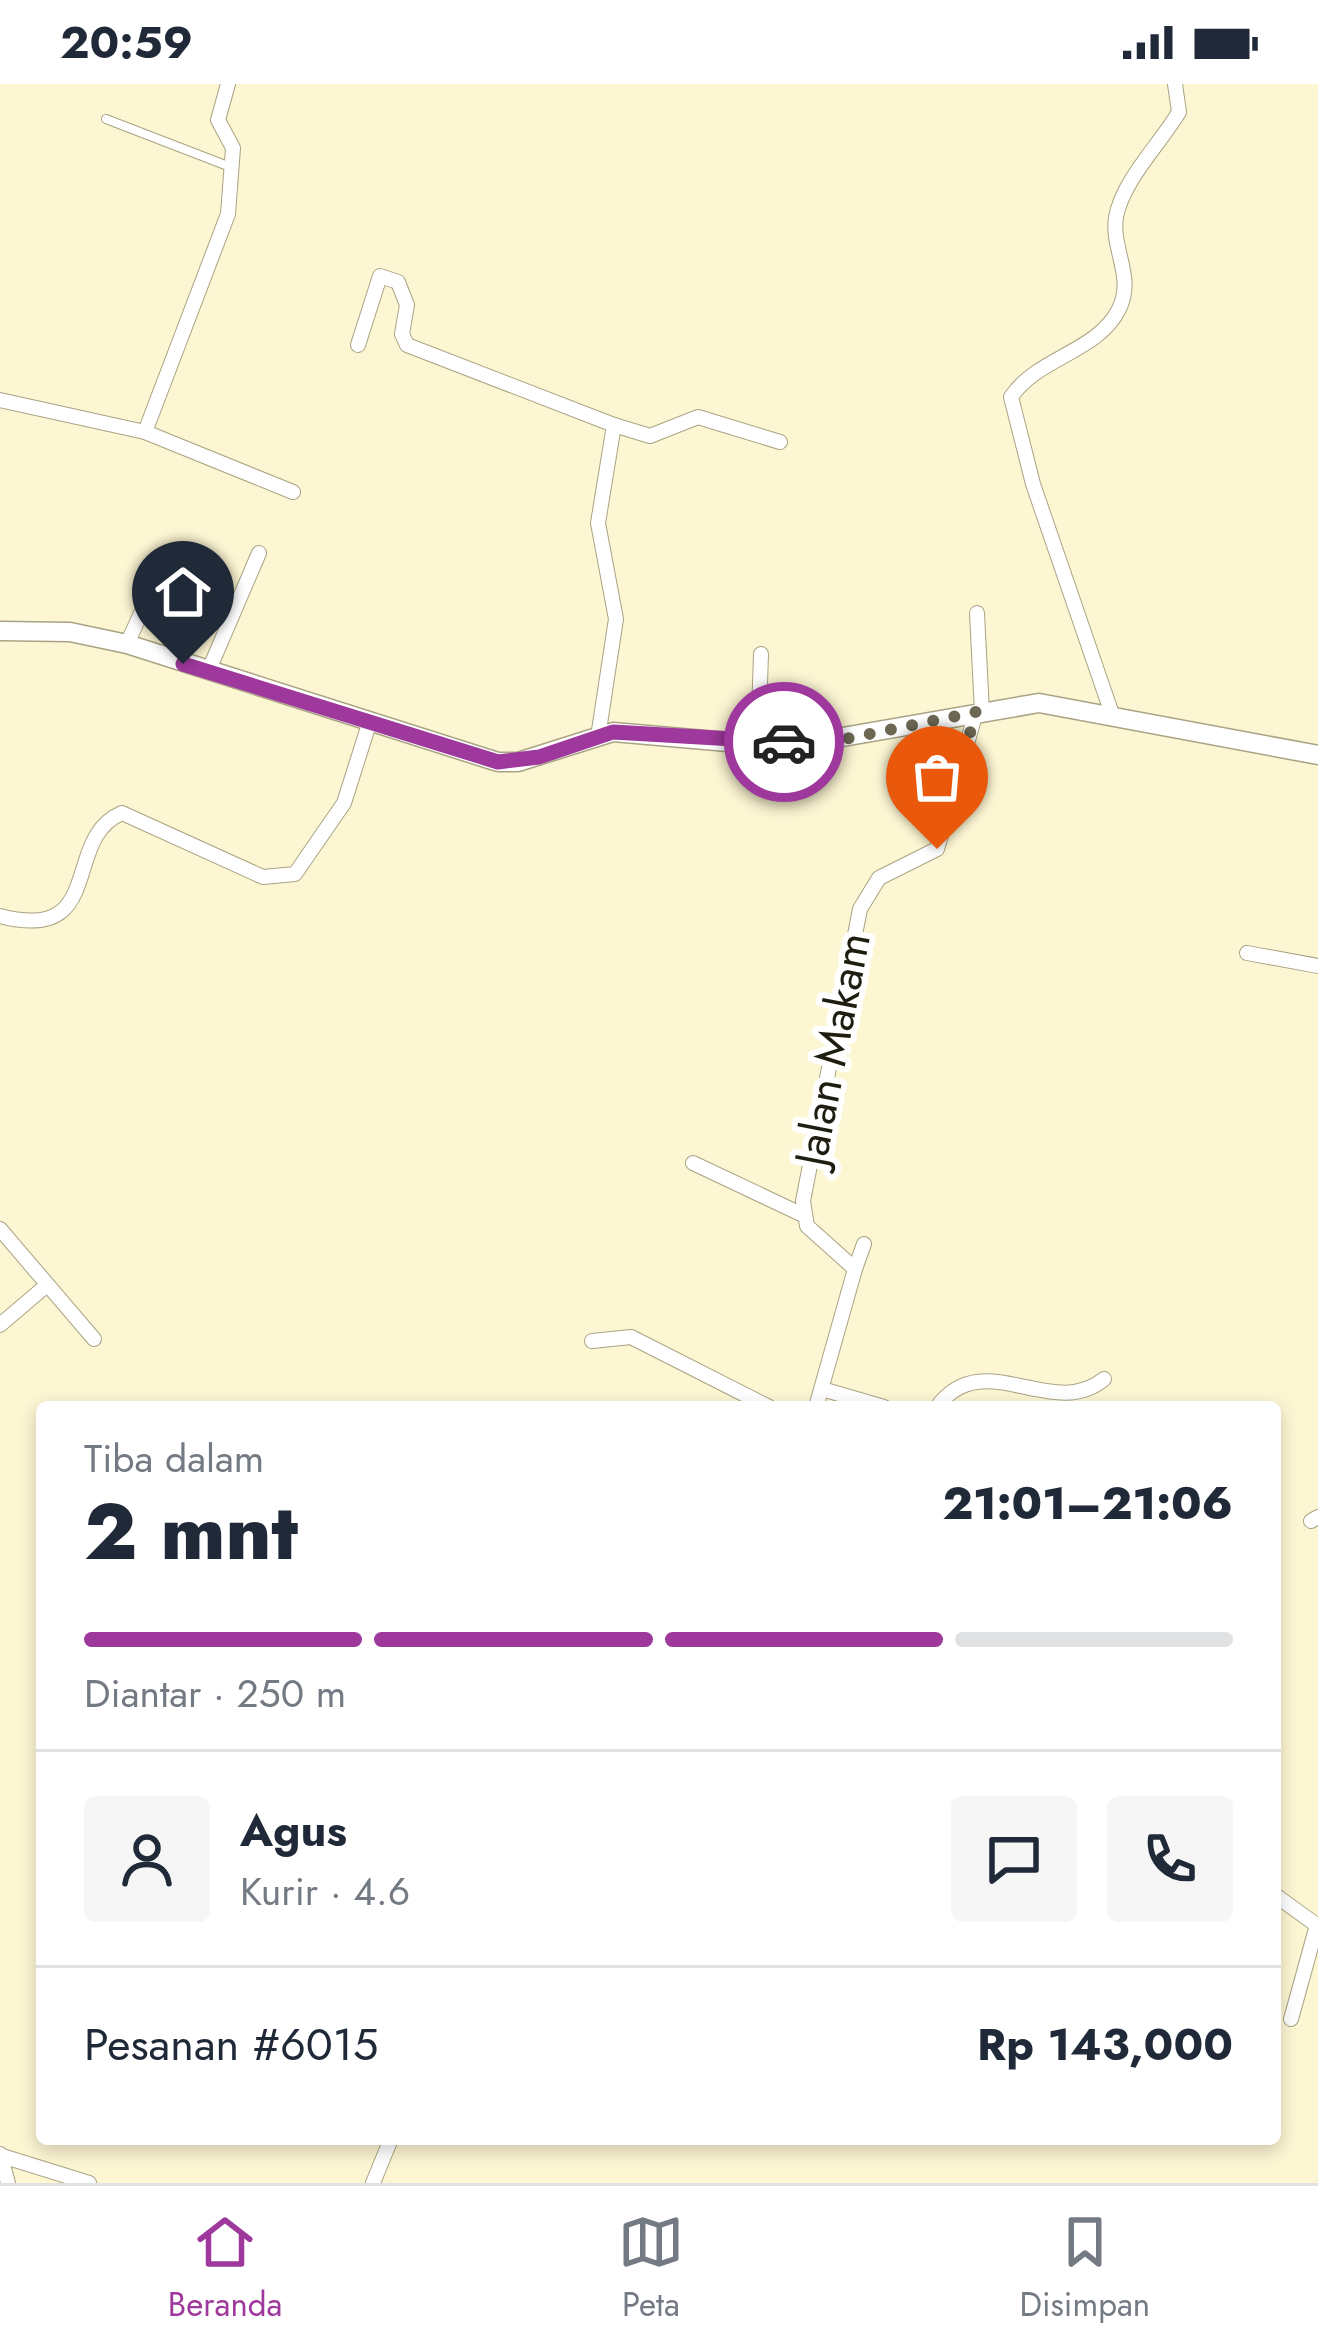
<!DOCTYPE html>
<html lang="id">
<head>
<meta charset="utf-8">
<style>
	:root { --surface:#fff; --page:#f6f6f7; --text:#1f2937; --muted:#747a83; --line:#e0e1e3; --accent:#9e389c }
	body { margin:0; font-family:Jost,sans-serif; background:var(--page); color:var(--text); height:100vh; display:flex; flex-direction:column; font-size:45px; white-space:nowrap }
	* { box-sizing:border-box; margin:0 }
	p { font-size:39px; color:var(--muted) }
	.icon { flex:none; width:66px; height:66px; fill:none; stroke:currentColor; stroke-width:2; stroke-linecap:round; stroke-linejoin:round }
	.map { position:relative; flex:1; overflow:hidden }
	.panel { position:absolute; left:36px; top:1317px; width:1245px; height:744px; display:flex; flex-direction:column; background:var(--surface); border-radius:12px; box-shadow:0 6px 18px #0003 }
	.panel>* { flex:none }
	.pin { position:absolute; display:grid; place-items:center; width:102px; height:102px; color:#fff; margin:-123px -51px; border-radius:50% 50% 50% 0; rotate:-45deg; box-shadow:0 0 12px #0007 }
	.pin .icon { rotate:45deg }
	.courier { position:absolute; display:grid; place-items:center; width:120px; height:120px; margin:-60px; border:9px solid #9e389c; border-radius:50%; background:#fff; color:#222; box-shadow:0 3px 15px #0007 }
	.overview em { font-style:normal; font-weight:800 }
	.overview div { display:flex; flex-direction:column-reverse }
	.overview { display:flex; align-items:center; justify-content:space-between; height:204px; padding:0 48px }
	h1 { font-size:78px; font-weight:800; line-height:90px }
	.bar { display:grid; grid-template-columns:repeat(4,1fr); gap:18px 12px; align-content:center; height:144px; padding:0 48px }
	.bar i { height:15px; border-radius:9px; background:var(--line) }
	.bar .active { background:var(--accent) }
	.bar p { grid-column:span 4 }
	.line { display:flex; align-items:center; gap:30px; padding:0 48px; border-top:3px solid var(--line) }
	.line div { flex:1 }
	.round { display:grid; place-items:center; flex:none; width:126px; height:126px; border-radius:12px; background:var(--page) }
	.status { display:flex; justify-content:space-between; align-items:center; height:84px; padding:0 60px; background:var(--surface); direction:ltr }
	.status svg { height:33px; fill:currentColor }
	.tabs { display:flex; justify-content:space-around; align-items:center; height:168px; border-top:3px solid var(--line); background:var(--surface); font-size:33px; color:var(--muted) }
	.tabs a { display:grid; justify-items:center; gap:6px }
	.tabs .active { color:var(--accent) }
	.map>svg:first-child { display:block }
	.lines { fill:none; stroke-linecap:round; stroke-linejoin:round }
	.service-casing { stroke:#aaa383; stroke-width:10 }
	.minor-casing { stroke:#aaa383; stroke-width:16 }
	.tertiary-casing { stroke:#aaa383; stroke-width:21 }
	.service { stroke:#fff; stroke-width:8 }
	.minor { stroke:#fff; stroke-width:14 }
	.tertiary { stroke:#fff; stroke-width:18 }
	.done { stroke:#6d6854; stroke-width:12; stroke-dasharray:0 21.6 }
	.route { stroke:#9e389c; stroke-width:15 }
	.labels { text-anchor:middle; stroke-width:12; stroke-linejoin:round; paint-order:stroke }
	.street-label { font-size:45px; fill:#1f1c10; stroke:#fff }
</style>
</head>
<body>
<div class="status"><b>20:59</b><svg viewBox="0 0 49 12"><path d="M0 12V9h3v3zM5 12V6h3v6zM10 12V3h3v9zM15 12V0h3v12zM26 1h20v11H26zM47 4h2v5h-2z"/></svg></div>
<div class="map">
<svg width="1318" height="2099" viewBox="0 0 1318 2099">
	<rect width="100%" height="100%" fill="#fdf6d3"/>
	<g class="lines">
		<g class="service-casing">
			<polyline id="service" points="106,35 233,84"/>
		</g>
		<g class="minor-casing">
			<g id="minor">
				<polyline points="358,261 380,192 398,198 407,221 402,250 407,261 614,341 598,439 616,535 598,653"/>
				<polyline points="0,316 145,348 228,130 233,64 218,36 228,0"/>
				<polyline points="614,341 650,352 698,333 780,358"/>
				<polyline points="145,348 293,408"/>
				<polyline points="977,529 982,628"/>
				<polyline points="127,560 162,483"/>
				<polyline points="208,588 259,469"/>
				<path d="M1112 630 1033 400 1011 313C1038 273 1098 268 1119 225 1135 193 1111 165 1116 133 1123 96 1160 60 1179 28L1175 0"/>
				<polyline points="758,659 761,570"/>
				<path d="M0 832C107 860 61 754 122 729L263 793 295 790 344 719 369 640"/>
				<polyline points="1247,869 1318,882"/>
				<polyline points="693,1079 803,1131"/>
				<polyline points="0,1145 94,1255"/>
				<polyline points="855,1185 864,1160"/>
				<polyline points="0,1241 47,1201"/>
				<polyline points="592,1257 631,1253 769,1323"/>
				<polyline points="822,1305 884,1323"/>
				<polyline points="816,1323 855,1185 807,1142 803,1117 860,825 879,794 937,765 976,628"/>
				<path d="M937 1323C983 1260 1052 1338 1104 1295"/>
				<polyline points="1311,1437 1318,1433"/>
				<polyline points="1275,1811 1318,1842"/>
				<polyline points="1291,1935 1317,1841"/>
				<polyline points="0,2070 8,2099"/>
				<polyline points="2,2072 89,2099"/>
				<polyline points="373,2099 391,2055"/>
			</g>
		</g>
		<g class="tertiary-casing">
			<polyline id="tertiary" points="0,547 70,548 127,560 498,678 518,678 613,648 728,658 814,658 1039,619 1318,671"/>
		</g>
		<use href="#service" class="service"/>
		<use href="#minor" class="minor"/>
		<use href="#tertiary" class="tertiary"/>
	</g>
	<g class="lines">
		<polyline class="done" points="784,658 840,656 976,628 937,765"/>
		<polyline class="route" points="183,580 498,678 539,673 613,648 784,658"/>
	</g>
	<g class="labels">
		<g class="street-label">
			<text transform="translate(832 965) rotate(-79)" y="16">Jalan Makam</text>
		</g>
	</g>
</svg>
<div class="pin" style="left:937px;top:765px;background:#ea580c"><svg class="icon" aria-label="bag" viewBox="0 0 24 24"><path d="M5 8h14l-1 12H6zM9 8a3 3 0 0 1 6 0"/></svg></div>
<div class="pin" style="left:183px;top:580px;background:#1f2937"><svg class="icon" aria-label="home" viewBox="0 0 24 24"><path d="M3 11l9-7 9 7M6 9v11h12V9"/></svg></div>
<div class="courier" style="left:784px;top:658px"><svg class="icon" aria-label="car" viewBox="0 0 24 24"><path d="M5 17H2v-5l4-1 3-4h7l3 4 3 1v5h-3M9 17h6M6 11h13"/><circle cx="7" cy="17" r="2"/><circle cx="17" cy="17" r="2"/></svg></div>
<section class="panel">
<div class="overview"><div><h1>2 mnt</h1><p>Tiba dalam</p></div><em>21:01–21:06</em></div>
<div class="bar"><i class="active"></i><i class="active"></i><i class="active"></i><i></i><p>Diantar · 250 m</p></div>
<div class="line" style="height:216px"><a class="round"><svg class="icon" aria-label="person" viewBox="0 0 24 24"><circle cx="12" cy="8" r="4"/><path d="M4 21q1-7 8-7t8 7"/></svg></a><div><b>Agus</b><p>Kurir · 4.6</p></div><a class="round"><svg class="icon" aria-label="chat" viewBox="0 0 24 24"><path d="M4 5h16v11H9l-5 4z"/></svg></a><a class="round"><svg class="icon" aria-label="phone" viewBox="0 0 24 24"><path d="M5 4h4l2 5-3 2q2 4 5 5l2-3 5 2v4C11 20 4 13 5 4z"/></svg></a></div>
<div class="line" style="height:156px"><div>Pesanan #6015</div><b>Rp 143,000</b></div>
</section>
</div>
<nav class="tabs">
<a class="active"><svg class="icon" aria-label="home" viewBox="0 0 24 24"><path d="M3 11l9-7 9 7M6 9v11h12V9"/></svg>Beranda</a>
<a><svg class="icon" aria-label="map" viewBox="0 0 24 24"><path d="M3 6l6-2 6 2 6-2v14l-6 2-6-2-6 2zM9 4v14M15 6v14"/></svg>Peta</a>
<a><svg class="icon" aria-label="saved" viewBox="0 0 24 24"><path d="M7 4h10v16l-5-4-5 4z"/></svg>Disimpan</a>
</nav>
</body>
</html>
